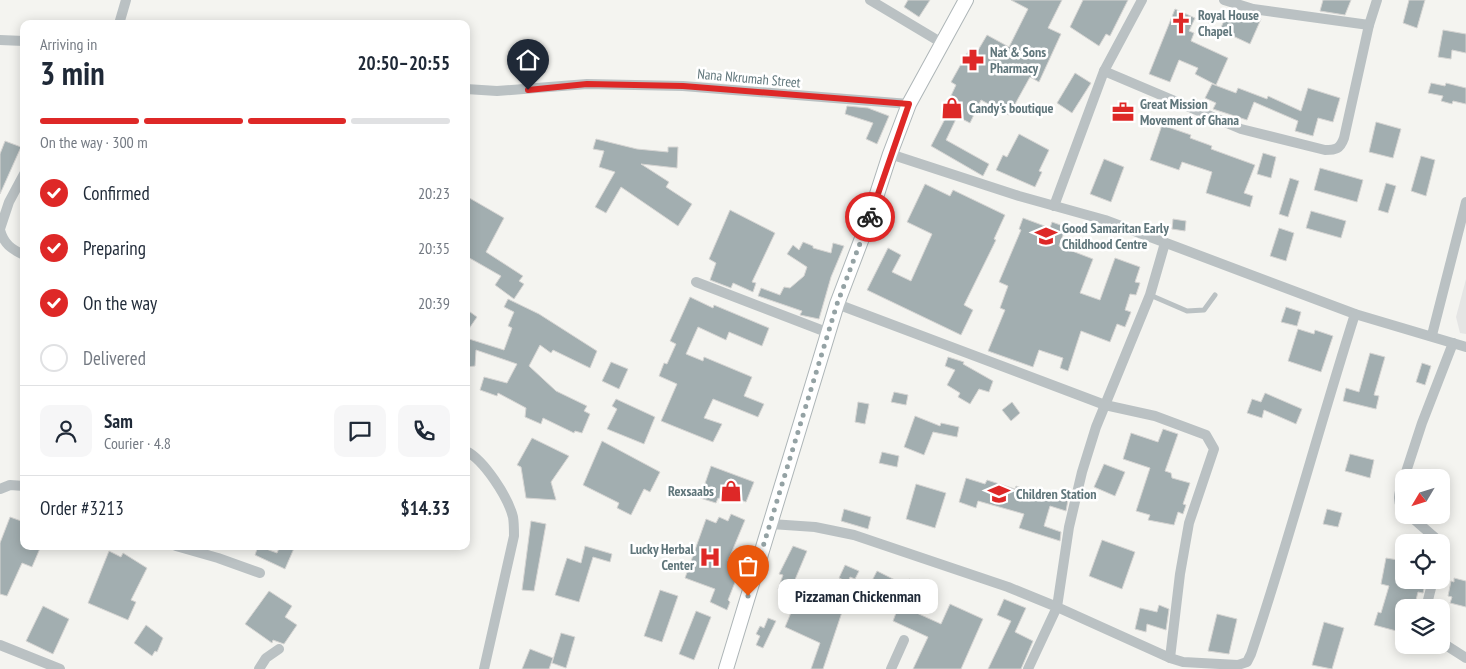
<!DOCTYPE html>
<html lang="en">
<head>
<meta charset="utf-8">
<style>
	:root { --surface:#fff; --page:#f6f6f7; --text:#1f2937; --muted:#747a83; --line:#e0e1e3; --accent:#de2827 }
	body { margin:0; font-family:"PT Sans Narrow",sans-serif; background:var(--page); color:var(--text); height:100vh; display:flex; flex-direction:column; font-size:19px; white-space:nowrap }
	* { box-sizing:border-box; margin:0 }
	p { font-size:16px; color:var(--muted) }
	.icon { flex:none; width:28px; height:28px; fill:none; stroke:currentColor; stroke-width:2; stroke-linecap:round; stroke-linejoin:round }
	.map { position:relative; flex:1; overflow:hidden }
	.side { position:absolute; left:20px; top:20px; width:450px; height:530px; display:flex; flex-direction:column; background:var(--surface); border-radius:10px; box-shadow:0 2px 12px #0003 }
	.side>* { flex:none }
	.needle { width:32px; rotate:232deg }
	.fabs { position:absolute; left:1395px; top:469px; display:grid; gap:10px }
	.fabs a { display:grid; place-items:center; width:55px; height:55px; border-radius:10px; background:var(--surface); box-shadow:0 2px 12px #0003; font-size:25px }
	.pin { position:absolute; display:grid; place-items:center; width:42px; height:42px; color:#fff; margin:-51px -21px; border-radius:50% 50% 50% 0; rotate:-45deg; box-shadow:0 0 5px #0007 }
	.pin .icon { rotate:45deg }
	.courier { position:absolute; display:grid; place-items:center; width:50px; height:50px; margin:-25px; border:4px solid #de2827; border-radius:50%; background:#fff; color:#222; box-shadow:0 1px 6px #0007 }
	.bubble { position:absolute; height:35px; border-radius:10px; background:var(--surface); box-shadow:0 2px 12px #0003; font-size:16px; font-weight:700; line-height:35px; text-align:center }
	.head em { font-style:normal; font-weight:700 }
	.head div { display:flex; flex-direction:column-reverse }
	.head { display:flex; align-items:center; justify-content:space-between; height:85px; padding:0 20px }
	h1 { font-size:32px; font-weight:700; line-height:38px }
	.bar { display:grid; grid-template-columns:repeat(4,1fr); gap:8px 5px; align-content:center; height:60px; padding:0 20px }
	.bar i { height:6px; border-radius:4px; background:var(--line) }
	.bar .on { background:var(--accent) }
	.bar p { grid-column:span 4 }
	.line { display:flex; align-items:center; gap:12px; padding:0 20px; border-top:1px solid var(--line) }
	.line div { flex:1 }
	.round { display:grid; place-items:center; flex:none; width:52px; height:52px; border-radius:10px; background:var(--page) }
	ol { padding:0 20px; list-style:none }
	li { display:flex; align-items:center; gap:15px; height:55px }
	li p { margin-inline-start:auto }
	li .icon { padding:5px; border-radius:50%; background:var(--accent); color:#fff; stroke-width:4 }
	li:last-child { color:var(--muted) }
	li i { width:28px; height:28px; border:2px solid var(--line); border-radius:50% }
	.map>svg:first-child { display:block }
	.built { fill:#e5e5e4 }
	.building { fill:#a2aeb0; stroke:#d6d5d3 }
	.lines { fill:none; stroke-linecap:round; stroke-linejoin:round }
	.secondary-casing { stroke:#adb5b7; stroke-width:16 }
	.service { stroke:#bac1c3; stroke-width:5 }
	.minor { stroke:#bac1c3; stroke-width:10 }
	.secondary { stroke:#fff; stroke-width:14 }
	.done { stroke:#94a2a4; stroke-width:5; stroke-dasharray:0 9 }
	.route { stroke:#de2827; stroke-width:6 }
	.labels { text-anchor:middle; stroke-width:5; stroke-linejoin:round; paint-order:stroke }
	.poi-label { font-size:14px; font-weight:bold; fill:#60767b; stroke:#fff; text-anchor:start }
	.street-label { font-size:14px; fill:#60767b; stroke:#fff }
</style>
</head>
<body>
<div class="map">
<svg width="1466" height="669" viewBox="0 0 1466 669">
	<rect width="100%" height="100%" fill="#f4f4f0"/>
	<polygon class="built" points="1466,279 1466,334 1460,333 1456,317"/>
	<g class="building">
		<polygon points="908,0 930,0 919,17 904,7"/>
		<polygon points="1011,0 1062,0 1048,28 1061,34 1039,82 1030,77 1009,115 981,100 970,123 958,117 956,119 946,140 989,164 983,176 931,146 947,115 943,113 956,85 951,82 970,48 977,52 987,35 1009,47 1028,9"/>
		<polygon points="1083,0 1128,0 1110,36 1106,34 1099,46 1070,27"/>
		<polygon points="1323,0 1351,0 1345,15 1320,11"/>
		<polygon points="1409,0 1425,0 1417,28 1403,23"/>
		<polygon points="1175,9 1195,18 1189,31 1194,33 1191,41 1228,58 1216,85 1195,74 1198,68 1179,60 1170,82 1149,74"/>
		<polygon points="1229,9 1261,19 1250,44 1220,30"/>
		<polygon points="1443,30 1466,34 1466,53 1452,50 1451,59 1438,57"/>
		<polygon points="1075,73 1091,83 1072,113 1057,103"/>
		<polygon points="1431,83 1445,86 1446,83 1466,88 1466,104 1453,101 1452,104 1441,101 1443,96 1428,93"/>
		<polygon points="1212,84 1236,93 1238,88 1267,99 1268,96 1301,111 1308,88 1340,98 1333,122 1318,118 1313,136 1295,131 1298,121 1254,102 1247,120 1213,109 1216,103 1205,98"/>
		<polygon points="847,106 868,108 889,116 877,144 866,139 873,123 845,114"/>
		<polygon points="1376,122 1401,129 1393,158 1369,152"/>
		<polygon points="1162,125 1191,135 1190,138 1212,146 1211,149 1255,165 1244,193 1253,196 1250,207 1206,193 1212,172 1182,162 1179,170 1150,160"/>
		<polygon points="1019,134 1049,150 1039,171 1042,172 1035,187 996,170 1003,155 1007,157"/>
		<polygon points="596,139 637,149 668,152 668,147 678,147 677,168 641,164 669,182 666,187 692,204 678,226 621,187 606,213 595,207 615,172 599,167 604,151 593,149"/>
		<polygon points="5,141 21,147 0,194 0,154"/>
		<polygon points="1263,153 1276,157 1271,178 1257,174"/>
		<polygon points="1421,156 1435,160 1426,196 1411,191"/>
		<polygon points="1104,159 1124,167 1111,202 1090,194"/>
		<polygon points="1320,168 1363,180 1357,202 1314,190"/>
		<polygon points="1290,178 1299,181 1288,217 1279,214"/>
		<polygon points="1386,183 1396,186 1388,213 1378,210"/>
		<polygon points="925,184 950,196 953,190 1005,215 994,239 996,240 964,305 973,310 961,335 867,290 888,248 901,255 892,272 911,281 932,234 907,222"/>
		<polygon points="466,196 504,218 486,252 523,276 519,281 524,284 514,299 495,285 501,276 466,256"/>
		<polygon points="730,210 775,233 752,282 756,283 753,292 733,283 731,288 710,280 716,263 709,259"/>
		<polygon points="1311,211 1346,221 1341,238 1306,228"/>
		<polygon points="1023,218 1050,228 1052,222 1066,227 1059,246 1093,259 1080,293 1100,300 1115,258 1140,267 1135,282 1140,283 1136,295 1130,294 1125,310 1131,312 1125,327 1117,324 1110,342 1081,331 1068,371 1060,368 1063,358 1039,350 1033,367 988,351 1005,310 1000,308 1008,286 999,282 1021,230 1019,229"/>
		<polygon points="1173,219 1186,221 1185,231 1172,229"/>
		<polygon points="1279,228 1294,233 1286,261 1270,256"/>
		<polygon points="803,242 813,246 813,248 831,253 833,243 844,246 831,277 819,319 800,315 802,311 758,296 761,288 780,295 784,287 790,288 804,276 807,267 787,254 793,245 799,250"/>
		<polygon points="690,297 713,308 714,305 769,328 762,346 729,332 726,340 698,327 686,354 703,361 704,357 752,377 744,396 764,404 758,417 713,399 704,418 722,424 713,442 661,421 677,384 659,376 664,363 667,364 676,344 670,341"/>
		<polygon points="508,299 539,314 597,351 590,368 553,350 551,353 540,345 529,366 556,391 587,406 584,411 590,414 582,433 575,431 574,433 543,418 541,424 525,417 526,408 498,393 497,396 480,390 484,377 507,383 517,364 476,350 475,366 466,367 466,338 504,350 512,328 508,326 514,312 504,307"/>
		<polygon points="1286,307 1301,312 1297,326 1281,322"/>
		<polygon points="466,309 477,317 466,333"/>
		<polygon points="1298,329 1314,334 1315,330 1333,336 1321,372 1288,361"/>
		<polygon points="1370,353 1385,357 1374,395 1379,396 1376,409 1343,401 1346,388 1359,392"/>
		<polygon points="948,357 964,362 963,364 993,381 989,392 979,389 970,404 958,397 960,393 947,385 955,370 945,366"/>
		<polygon points="611,362 628,369 619,389 602,381"/>
		<polygon points="1422,363 1431,366 1425,385 1416,382"/>
		<polygon points="894,392 908,395 906,405 891,402"/>
		<polygon points="1265,393 1302,409 1296,424 1264,410 1262,418 1247,413 1252,399 1261,402"/>
		<polygon points="616,399 655,417 644,444 607,429 617,409 612,406"/>
		<polygon points="858,402 869,404 865,424 855,422"/>
		<polygon points="1012,402 1020,413 1011,421 1002,410"/>
		<polygon points="915,416 940,426 941,423 959,427 957,437 933,432 924,455 904,447"/>
		<polygon points="1163,429 1178,434 1165,471 1171,473 1172,478 1190,483 1183,504 1186,505 1183,514 1178,512 1174,525 1148,520 1150,515 1136,511 1150,468 1123,459 1131,433 1158,442"/>
		<polygon points="532,438 569,456 551,482 556,500 526,498 521,467 517,465"/>
		<polygon points="602,441 660,472 650,492 644,489 631,515 617,508 619,503 583,485"/>
		<polygon points="882,452 899,456 897,467 879,463"/>
		<polygon points="1350,454 1374,460 1370,478 1345,471"/>
		<polygon points="1104,464 1125,472 1115,496 1094,487"/>
		<polygon points="711,466 754,482 746,502 730,496 728,502 718,498 716,503 700,498"/>
		<polygon points="966,478 985,484 987,480 1015,489 1016,486 1058,500 1059,497 1068,500 1066,511 1050,506 1044,526 1061,532 1060,541 1019,528 1024,514 978,501 976,508 959,502"/>
		<polygon points="916,484 946,493 935,528 906,519"/>
		<polygon points="844,509 871,517 868,529 841,521"/>
		<polygon points="1327,509 1342,513 1338,527 1323,524"/>
		<polygon points="731,514 745,520 728,561 738,565 736,571 739,572 728,600 730,602 727,610 710,602 715,589 685,578 706,519 716,523 719,517 728,521"/>
		<polygon points="10,517 24,522 24,546 41,546 32,567 22,563 7,596 0,594 0,543"/>
		<polygon points="531,521 546,524 534,591 522,590"/>
		<polygon points="1102,540 1135,552 1122,589 1089,576"/>
		<polygon points="258,546 277,553 280,546 295,546 285,569 255,555"/>
		<polygon points="585,546 612,554 610,562 593,557 579,602 555,595 567,558 581,563"/>
		<polygon points="793,546 807,551 789,594 778,589 783,575 779,574"/>
		<polygon points="109,551 121,557 123,553 147,568 131,600 136,602 128,620 88,603"/>
		<polygon points="1386,558 1404,561 1404,580 1426,580 1423,593 1418,592 1414,608 1404,608 1404,633 1374,625 1378,612 1381,613 1389,586 1381,584"/>
		<polygon points="845,565 859,571 855,579 850,577 848,582 839,578"/>
		<polygon points="877,571 907,586 909,579 920,584 910,610 941,624 950,604 983,619 961,669 913,669 928,637 893,621 899,605 880,596 873,607 862,600"/>
		<polygon points="1454,578 1466,581 1466,607 1450,603 1452,597 1448,596 1451,581 1454,582"/>
		<polygon points="660,590 678,596 662,642 644,636"/>
		<polygon points="269,591 292,606 285,617 297,625 284,644 273,640 272,643 245,624"/>
		<polygon points="800,591 831,604 832,602 844,606 823,669 811,669 820,643 785,627"/>
		<polygon points="1004,599 1026,608 1015,632 1033,641 1021,669 988,669 1011,621 997,615"/>
		<polygon points="1159,605 1169,609 1166,630 1147,624 1146,632 1135,629 1140,608 1157,612"/>
		<polygon points="43,606 69,619 53,654 26,641"/>
		<polygon points="696,611 711,617 694,660 679,654"/>
		<polygon points="1217,614 1237,619 1229,654 1208,651"/>
		<polygon points="768,618 776,621 763,648 756,645 760,636 756,634 760,626 764,628"/>
		<polygon points="1324,622 1344,628 1332,669 1312,665"/>
		<polygon points="146,625 163,638 157,652 155,651 152,656 134,643"/>
		<polygon points="561,633 575,637 566,668 552,663"/>
		<polygon points="530,649 553,658 549,669 522,669"/>
	</g>
	<g class="lines">
		<g class="secondary-casing">
			<polyline id="secondary" points="726,669 837,304 867,225 890,154 909,104 966,0"/>
		</g>
		<polyline class="service" points="1150,295 1187,311 1204,310 1215,295"/>
		<g class="minor">
			<polyline points="870,0 942,43"/>
			<polyline points="1224,0 1253,9 1369,25"/>
			<polyline points="119,24 126,0"/>
			<polyline points="0,40 24,41"/>
			<path d="M1104 71 1241 129 1325 150C1336 150 1340 149 1344 138L1369 25 1377 0"/>
			<polyline points="466,89 497,91 587,84 683,86 909,104"/>
			<polyline points="890,154 1019,196 1105,220 1355,314 1466,347"/>
			<polyline points="1054,206 1104,71 1142,0"/>
			<polyline points="0,229 9,202 24,174"/>
			<path d="M0 230C4 244 11 249 24 255"/>
			<path d="M1165 243 1150 295 1096 427 1082 472 1069 527 1057 607 1170 658 1183 662 1238 665 1247 662 1251 654C1289 541 1319 427 1355 314"/>
			<polyline points="696,282 829,333"/>
			<polyline points="837,304 1105,405 1155,416 1206,435 1214,449 1189,523 1180,574 1170,658"/>
			<polyline points="1432,335 1466,202"/>
			<path d="M466 451C484 460 508 497 513 517 514 523 514 530 514 536L484 669"/>
			<polyline points="1404,478 1422,423 1453,343"/>
			<path d="M1404 479C1400 491 1395 500 1404 511"/>
			<polyline points="0,489 10,485 24,486"/>
			<polyline points="1409,515 1440,542"/>
			<polyline points="771,524 815,527 854,535 1008,587 1057,607 1028,669"/>
			<polyline points="176,546 218,558 260,573"/>
			<polyline points="1426,608 1433,580"/>
			<polyline points="1441,642 1466,658"/>
			<polyline points="0,645 60,669"/>
			<polyline points="259,669 266,658 279,649"/>
			<polyline points="891,669 904,640"/>
		</g>
		<use href="#secondary" class="secondary"/>
	</g>
	<g class="lines">
		<polyline class="done" points="748,596 837,304 870,217"/>
		<polyline class="route" points="528,90 587,84 683,86 909,104 870,217"/>
	</g>
	<defs>
		<g id="church-bare" transform="scale(1.725)"><path d="M-1.2-6h2.4v3.5h3.3v2.4h-3.3V6h-2.4V-.1h-3.3v-2.4h3.3Z" fill="#de2827" stroke="#fff" stroke-width="2.5" paint-order="stroke"/></g>
		<g id="pharmacy-bare" transform="scale(1.725)"><path d="M-2-6h4v4h4v4h-4v4h-4v-4h-4v-4h4Z" fill="#de2827" stroke="#fff" stroke-width="2.5" paint-order="stroke"/></g>
		<g id="shop-bare" transform="scale(1.725)"><path d="M-5-2.5h2.3a2.7 3.5 0 0 1 5.4 0H5L5.5 6h-11ZM-1.5-2.5h3a1.5 2.3 0 0 0-3 0Z" fill="#de2827" stroke="#fff" stroke-width="2.5" paint-order="stroke"/></g>
		<g id="office-bare" transform="scale(1.725)"><path d="M-6-3h4V-5.5h4V-3h4V5H-6ZM-1-4.5V-3h2v-1.5ZM-6 0V1H6V0Z" fill="#de2827" stroke="#fff" stroke-width="2.5" paint-order="stroke"/></g>
		<g id="school-bare" transform="scale(1.725)"><path d="M0-5L7-2L0 1L-7-2ZM-4 1L0 2.5L4 1V4Q0 6-4 4Z" fill="#de2827" stroke="#fff" stroke-width="2.5" paint-order="stroke"/></g>
		<g id="hospital-bare" transform="scale(1.725)"><path d="M-5-5h3v3.5h4V-5h3V5h-3V1.5h-4V5h-3Z" fill="#de2827" stroke="#fff" stroke-width="2.5" paint-order="stroke"/></g>
	</defs>
	<g fill-rule="evenodd">
		<use href="#church-bare" x="1181" y="23"/>
		<use href="#pharmacy-bare" x="973" y="60"/>
		<use href="#shop-bare" x="952" y="108"/>
		<use href="#office-bare" x="1123" y="112"/>
		<use href="#school-bare" x="1046" y="236"/>
		<use href="#shop-bare" x="731" y="491"/>
		<use href="#school-bare" x="999" y="494"/>
		<use href="#hospital-bare" x="710" y="557"/>
	</g>
	<g class="labels">
		<g class="poi-label">
			<text x="1198" y="20">Royal House<tspan x="1198" dy="16">Chapel</tspan></text>
			<text x="990" y="57">Nat &amp; Sons<tspan x="990" dy="16">Pharmacy</tspan></text>
			<text x="1140" y="109">Great Mission<tspan x="1140" dy="16">Movement of Ghana</tspan></text>
			<text x="969" y="113">Candy's boutique</text>
			<text x="1062" y="233">Good Samaritan Early<tspan x="1062" dy="16">Childhood Centre</tspan></text>
			<text x="714" y="496" text-anchor="end">Rexsaabs</text>
			<text x="1016" y="499">Children Station</text>
			<text x="694" y="554" text-anchor="end">Lucky Herbal<tspan x="694" dy="16">Center</tspan></text>
		</g>
		<g class="street-label">
			<text transform="translate(749 78) rotate(5)" y="5">Nana Nkrumah Street</text>
		</g>
	</g>
</svg>
<div class="fabs">
<a><svg class="needle" viewBox="-14 -14 28 28"><path d="M0-13l5 13h-10z" fill="#e53935"/><path d="M0 13l5-13h-10z" fill="#747a83"/></svg></a>
<a><svg class="icon" aria-label="locate" viewBox="0 0 24 24"><circle cx="12" cy="12" r="6"/><path d="M12 2v4M12 18v4M2 12h4M18 12h4"/></svg></a>
<a><svg class="icon" aria-label="layers" viewBox="0 0 24 24"><path d="M12 4l9 5-9 5-9-5zM3 14l9 5 9-5"/></svg></a>
</div>
<div class="pin" style="left:748px;top:596px;background:#ea580c"><svg class="icon" aria-label="bag" viewBox="0 0 24 24"><path d="M5 8h14l-1 12H6zM9 8a3 3 0 0 1 6 0"/></svg></div>
<div class="pin" style="left:528px;top:90px;background:#1f2937"><svg class="icon" aria-label="home" viewBox="0 0 24 24"><path d="M3 11l9-7 9 7M6 9v11h12V9"/></svg></div>
<div class="courier" style="left:870px;top:217px"><svg class="icon" aria-label="bike" viewBox="0 0 24 24"><circle cx="6" cy="16" r="4"/><circle cx="18" cy="16" r="4"/><path d="M6 16l4-8h5l3 8M10 8l3 8H6M13 5h3"/></svg></div>
<div class="bubble" style="left:778px;top:579px;width:160px">Pizzaman Chickenman</div>
<section class="side">
<div class="head"><div><h1>3 min</h1><p>Arriving in</p></div><em>20:50–20:55</em></div>
<div class="bar"><i class="on"></i><i class="on"></i><i class="on"></i><i></i><p>On the way · 300 m</p></div>
<ol>
<li><svg class="icon" aria-label="check" viewBox="0 0 24 24"><path d="M5 12l5 5 9-10"/></svg>Confirmed<p>20:23</p></li>
<li><svg class="icon" aria-label="check" viewBox="0 0 24 24"><path d="M5 12l5 5 9-10"/></svg>Preparing<p>20:35</p></li>
<li><svg class="icon" aria-label="check" viewBox="0 0 24 24"><path d="M5 12l5 5 9-10"/></svg>On the way<p>20:39</p></li>
<li><i></i>Delivered</li>
</ol>
<div class="line" style="height:90px"><a class="round"><svg class="icon" aria-label="person" viewBox="0 0 24 24"><circle cx="12" cy="8" r="4"/><path d="M4 21q1-7 8-7t8 7"/></svg></a><div><b>Sam</b><p>Courier · 4.8</p></div><a class="round"><svg class="icon" aria-label="chat" viewBox="0 0 24 24"><path d="M4 5h16v11H9l-5 4z"/></svg></a><a class="round"><svg class="icon" aria-label="phone" viewBox="0 0 24 24"><path d="M5 4h4l2 5-3 2q2 4 5 5l2-3 5 2v4C11 20 4 13 5 4z"/></svg></a></div>
<div class="line" style="height:65px"><div>Order #3213</div><b>$14.33</b></div>
</section>
</div>
</body>
</html>
